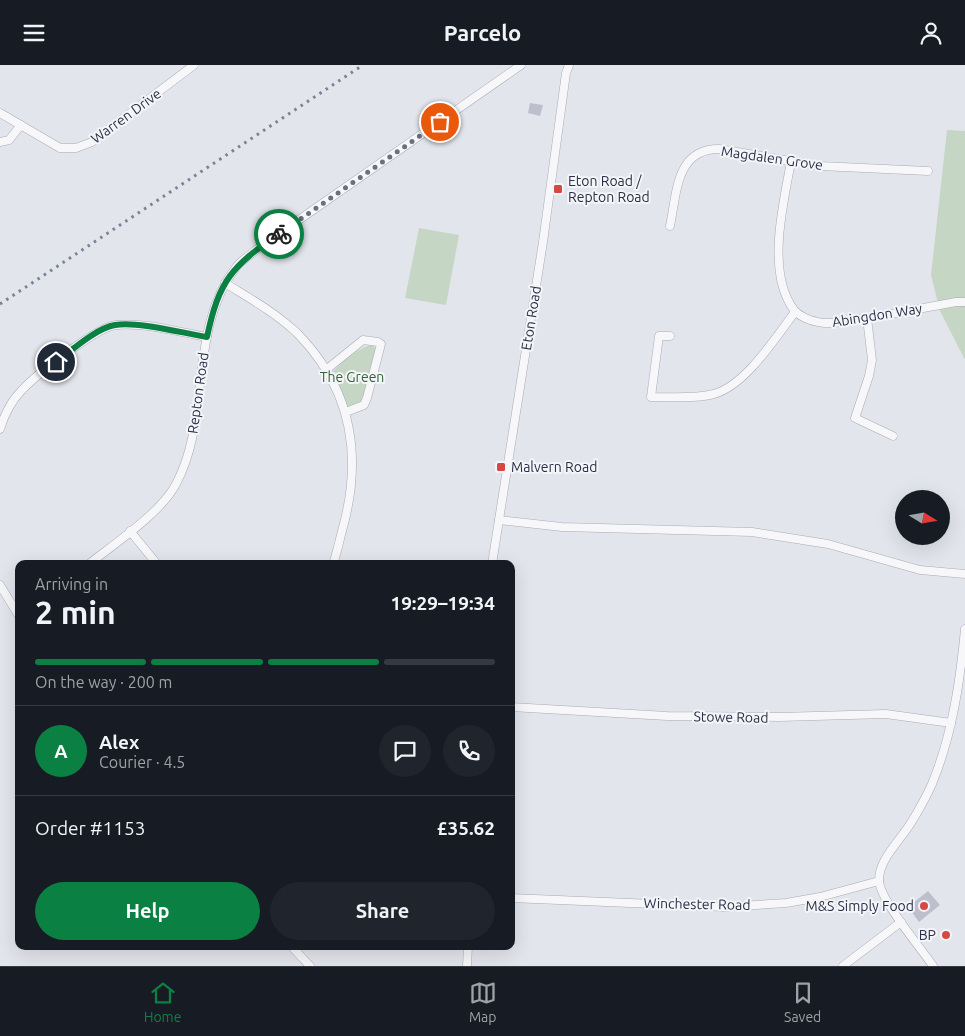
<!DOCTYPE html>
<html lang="en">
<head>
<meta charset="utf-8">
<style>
	:root { --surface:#171b24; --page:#20242c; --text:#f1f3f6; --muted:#9ea1a6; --line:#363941; --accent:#0b8043 }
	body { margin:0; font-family:Ubuntu,sans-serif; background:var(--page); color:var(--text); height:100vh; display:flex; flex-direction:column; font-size:19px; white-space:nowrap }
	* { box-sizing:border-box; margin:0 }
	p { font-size:16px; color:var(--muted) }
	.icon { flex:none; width:28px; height:28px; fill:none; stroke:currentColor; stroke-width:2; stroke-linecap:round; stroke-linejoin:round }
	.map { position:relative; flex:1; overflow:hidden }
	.drawer { position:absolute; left:15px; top:495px; width:500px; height:390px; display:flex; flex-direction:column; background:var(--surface); border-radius:10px; box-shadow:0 5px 20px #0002 }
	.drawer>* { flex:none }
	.needle { width:32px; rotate:101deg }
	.controls { position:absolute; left:895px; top:425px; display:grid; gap:10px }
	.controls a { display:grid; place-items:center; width:55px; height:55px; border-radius:50%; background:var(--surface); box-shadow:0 5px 20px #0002; font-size:25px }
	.pin { position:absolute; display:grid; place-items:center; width:42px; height:42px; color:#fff; margin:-21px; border:2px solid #fff; border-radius:50%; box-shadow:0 1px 5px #0007 }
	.courier { position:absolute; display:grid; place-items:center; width:50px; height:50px; margin:-25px; border:4px solid #0b8043; border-radius:50%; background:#fff; color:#222; box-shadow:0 1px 6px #0007 }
	.headline em { font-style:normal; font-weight:600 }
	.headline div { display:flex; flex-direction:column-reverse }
	.headline { display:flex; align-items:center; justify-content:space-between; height:85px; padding:0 20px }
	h1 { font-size:32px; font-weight:600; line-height:38px }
	.bar { display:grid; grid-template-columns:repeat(4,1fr); gap:8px 5px; align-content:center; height:60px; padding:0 20px }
	.bar i { height:6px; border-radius:4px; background:var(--line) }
	.bar .selected { background:var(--accent) }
	.bar p { grid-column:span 4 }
	.line { display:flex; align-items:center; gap:12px; padding:0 20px; border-top:1px solid var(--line) }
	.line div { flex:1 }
	.round { display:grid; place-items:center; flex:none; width:52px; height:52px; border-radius:26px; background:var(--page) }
	.action { display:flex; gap:10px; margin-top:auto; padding:10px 20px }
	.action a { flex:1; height:58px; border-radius:30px; background:var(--accent); color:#fff; font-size:20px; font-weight:600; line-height:58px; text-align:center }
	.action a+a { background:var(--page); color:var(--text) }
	header { display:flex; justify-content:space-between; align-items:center; height:65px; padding:0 20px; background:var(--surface); font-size:22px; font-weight:600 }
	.tabs { display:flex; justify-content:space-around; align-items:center; height:70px; border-top:1px solid var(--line); background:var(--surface); font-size:14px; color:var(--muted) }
	.tabs a { display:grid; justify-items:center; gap:2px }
	.tabs .selected { color:var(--accent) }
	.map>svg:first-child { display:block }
	.green { fill:#c5d7c4 }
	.building { fill:#bdc0cc }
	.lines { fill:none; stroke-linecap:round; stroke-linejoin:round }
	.street-casing { stroke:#a8abb7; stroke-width:9 }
	.street { stroke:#f7f7fa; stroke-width:8 }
	.rail { stroke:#7c8197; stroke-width:3; stroke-dasharray:2.5 5; stroke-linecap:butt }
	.done { stroke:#6b6f80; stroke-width:5; stroke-dasharray:0 9 }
	.route { stroke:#0b8043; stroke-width:6 }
	.poi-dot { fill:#d74843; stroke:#f4f5f9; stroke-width:2 }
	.labels { text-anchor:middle; stroke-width:4; stroke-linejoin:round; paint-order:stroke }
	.street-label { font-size:14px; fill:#2a2f46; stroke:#f4f5f9 }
	.poi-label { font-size:14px; fill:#2a2f46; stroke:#f4f5f9; text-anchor:start }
	.park-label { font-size:14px; fill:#366336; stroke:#f4f5f9 }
</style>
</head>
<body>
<header><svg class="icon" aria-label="menu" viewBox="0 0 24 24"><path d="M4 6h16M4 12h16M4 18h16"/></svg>Parcelo<svg class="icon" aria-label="person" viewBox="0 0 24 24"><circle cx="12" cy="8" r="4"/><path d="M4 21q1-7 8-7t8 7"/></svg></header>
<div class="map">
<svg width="965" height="901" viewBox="0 0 965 901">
	<rect width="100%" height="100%" fill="#e3e5ec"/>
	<g class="green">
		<polygon points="947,65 965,66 965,295 940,246 931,210"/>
		<polygon points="419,163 459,170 446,240 405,233"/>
		<path d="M371 280 374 281 376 286 363 336 346 342 332 308C337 300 361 281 371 280Z"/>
	</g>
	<g class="building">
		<polygon points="530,38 543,40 540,51 528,48"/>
		<polygon points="928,826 940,840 919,857 908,842"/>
	</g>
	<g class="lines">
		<g class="street-casing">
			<g id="street">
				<polyline points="0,48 60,83 76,83 92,77 194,0"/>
				<polyline points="0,77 9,75 21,60"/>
				<path d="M791 97C783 139 766 208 794 245 799 251 810 256 818 257 828 260 841 257 852 255 887 251 921 243 956 237H965"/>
				<path d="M670 161C677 127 676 84 719 84L820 101 928 106"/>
				<path d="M225 218C249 233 276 248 297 268 352 324 363 392 342 466 339 477 337 488 333 499"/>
				<polyline points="867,253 872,295 869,311 855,353 893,371"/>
				<path d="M670 271H659L651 332C672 332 693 334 714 329 746 320 775 273 795 247"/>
				<polyline points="327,304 363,275 378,277 381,279 367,333 364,340 346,347"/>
				<path d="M0 364C4 351 12 335 22 325 37 309 97 262 116 260 144 257 179 267 207 272"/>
				<polyline points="499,455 562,462 752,467 828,479 920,505 965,509"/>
				<polyline points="130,466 157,499"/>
				<path d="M89 499C114 479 161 448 176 419 212 352 187 264 237 201 243 194 253 188 260 182L521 0"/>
				<polyline points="492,499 543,177 566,8 569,0"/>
				<polyline points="0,520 19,551"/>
				<polyline points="511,642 667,651 779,652 886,649 951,658"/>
				<polyline points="511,833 725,842 786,838 820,832 879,816"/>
				<polyline points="291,881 310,901"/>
				<polyline points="467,901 468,881"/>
				<polyline points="843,901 901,857"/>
				<path d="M933 901C921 883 879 834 879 815 879 793 902 774 912 756 919 745 926 732 932 719 952 670 960 618 965 564"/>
			</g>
		</g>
		<use href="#street" class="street"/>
		<polyline class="rail" points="0,239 363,0"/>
	</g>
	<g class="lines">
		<polyline class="done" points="279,169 440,57"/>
		<path class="route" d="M56 297C71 286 96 263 115 260 138 256 182 268 207 272 219 215 232 201 279 169"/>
	</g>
	<g class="poi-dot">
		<rect x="553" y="119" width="10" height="10" rx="2.5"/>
		<rect x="496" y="397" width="10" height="10" rx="2.5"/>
		<circle cx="924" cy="841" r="5"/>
		<circle cx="946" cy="870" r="5"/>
	</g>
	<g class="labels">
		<g class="street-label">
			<text transform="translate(126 51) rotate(-36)" y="5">Warren Drive</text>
			<text transform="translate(772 93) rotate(8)" y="5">Magdalen Grove</text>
			<text transform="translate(877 250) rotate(-9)" y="5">Abingdon Way</text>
			<text transform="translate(531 253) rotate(-81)" y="5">Eton Road</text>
			<text transform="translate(198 328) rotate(-82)" y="5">Repton Road</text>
			<text transform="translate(731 652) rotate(1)" y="5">Stowe Road</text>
			<text transform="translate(697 839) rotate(1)" y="5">Winchester Road</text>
		</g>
		<g class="poi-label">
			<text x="568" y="121">Eton Road /<tspan x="568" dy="16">Repton Road</tspan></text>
			<text x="511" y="407">Malvern Road</text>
			<text x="914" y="846" text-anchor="end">M&amp;S Simply Food</text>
			<text x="936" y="875" text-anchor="end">BP</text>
		</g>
		<g class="park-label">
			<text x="352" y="317">The Green</text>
		</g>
	</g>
</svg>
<div class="controls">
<a><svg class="needle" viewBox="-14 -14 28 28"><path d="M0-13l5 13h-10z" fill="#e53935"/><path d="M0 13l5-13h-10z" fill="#9ea1a6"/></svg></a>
</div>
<div class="pin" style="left:440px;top:57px;background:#ea580c"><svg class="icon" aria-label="bag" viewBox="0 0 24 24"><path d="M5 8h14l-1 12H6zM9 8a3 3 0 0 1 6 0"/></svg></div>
<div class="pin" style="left:56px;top:297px;background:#1f2937"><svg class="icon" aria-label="home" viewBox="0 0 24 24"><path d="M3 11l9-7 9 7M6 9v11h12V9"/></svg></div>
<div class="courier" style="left:279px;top:169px"><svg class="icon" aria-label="bike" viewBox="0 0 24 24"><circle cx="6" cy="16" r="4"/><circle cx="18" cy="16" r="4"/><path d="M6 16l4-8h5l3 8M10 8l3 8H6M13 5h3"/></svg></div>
<section class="drawer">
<div class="headline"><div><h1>2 min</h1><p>Arriving in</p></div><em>19:29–19:34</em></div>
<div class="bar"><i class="selected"></i><i class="selected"></i><i class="selected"></i><i></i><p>On the way · 200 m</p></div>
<div class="line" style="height:90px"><b class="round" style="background:var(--accent);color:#fff">A</b><div><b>Alex</b><p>Courier · 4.5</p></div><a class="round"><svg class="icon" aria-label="chat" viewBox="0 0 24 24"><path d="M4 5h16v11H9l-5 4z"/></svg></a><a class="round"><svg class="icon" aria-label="phone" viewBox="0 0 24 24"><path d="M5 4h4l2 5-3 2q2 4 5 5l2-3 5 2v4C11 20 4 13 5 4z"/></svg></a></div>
<div class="line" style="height:65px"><div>Order #1153</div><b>£35.62</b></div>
<div class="action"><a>Help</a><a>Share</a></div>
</section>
</div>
<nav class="tabs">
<a class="selected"><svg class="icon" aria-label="home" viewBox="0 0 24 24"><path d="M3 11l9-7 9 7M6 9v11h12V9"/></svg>Home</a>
<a><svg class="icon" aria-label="map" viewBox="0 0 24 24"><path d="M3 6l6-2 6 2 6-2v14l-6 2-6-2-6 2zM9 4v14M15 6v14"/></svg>Map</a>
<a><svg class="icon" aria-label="saved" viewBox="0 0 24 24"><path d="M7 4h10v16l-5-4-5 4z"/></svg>Saved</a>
</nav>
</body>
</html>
